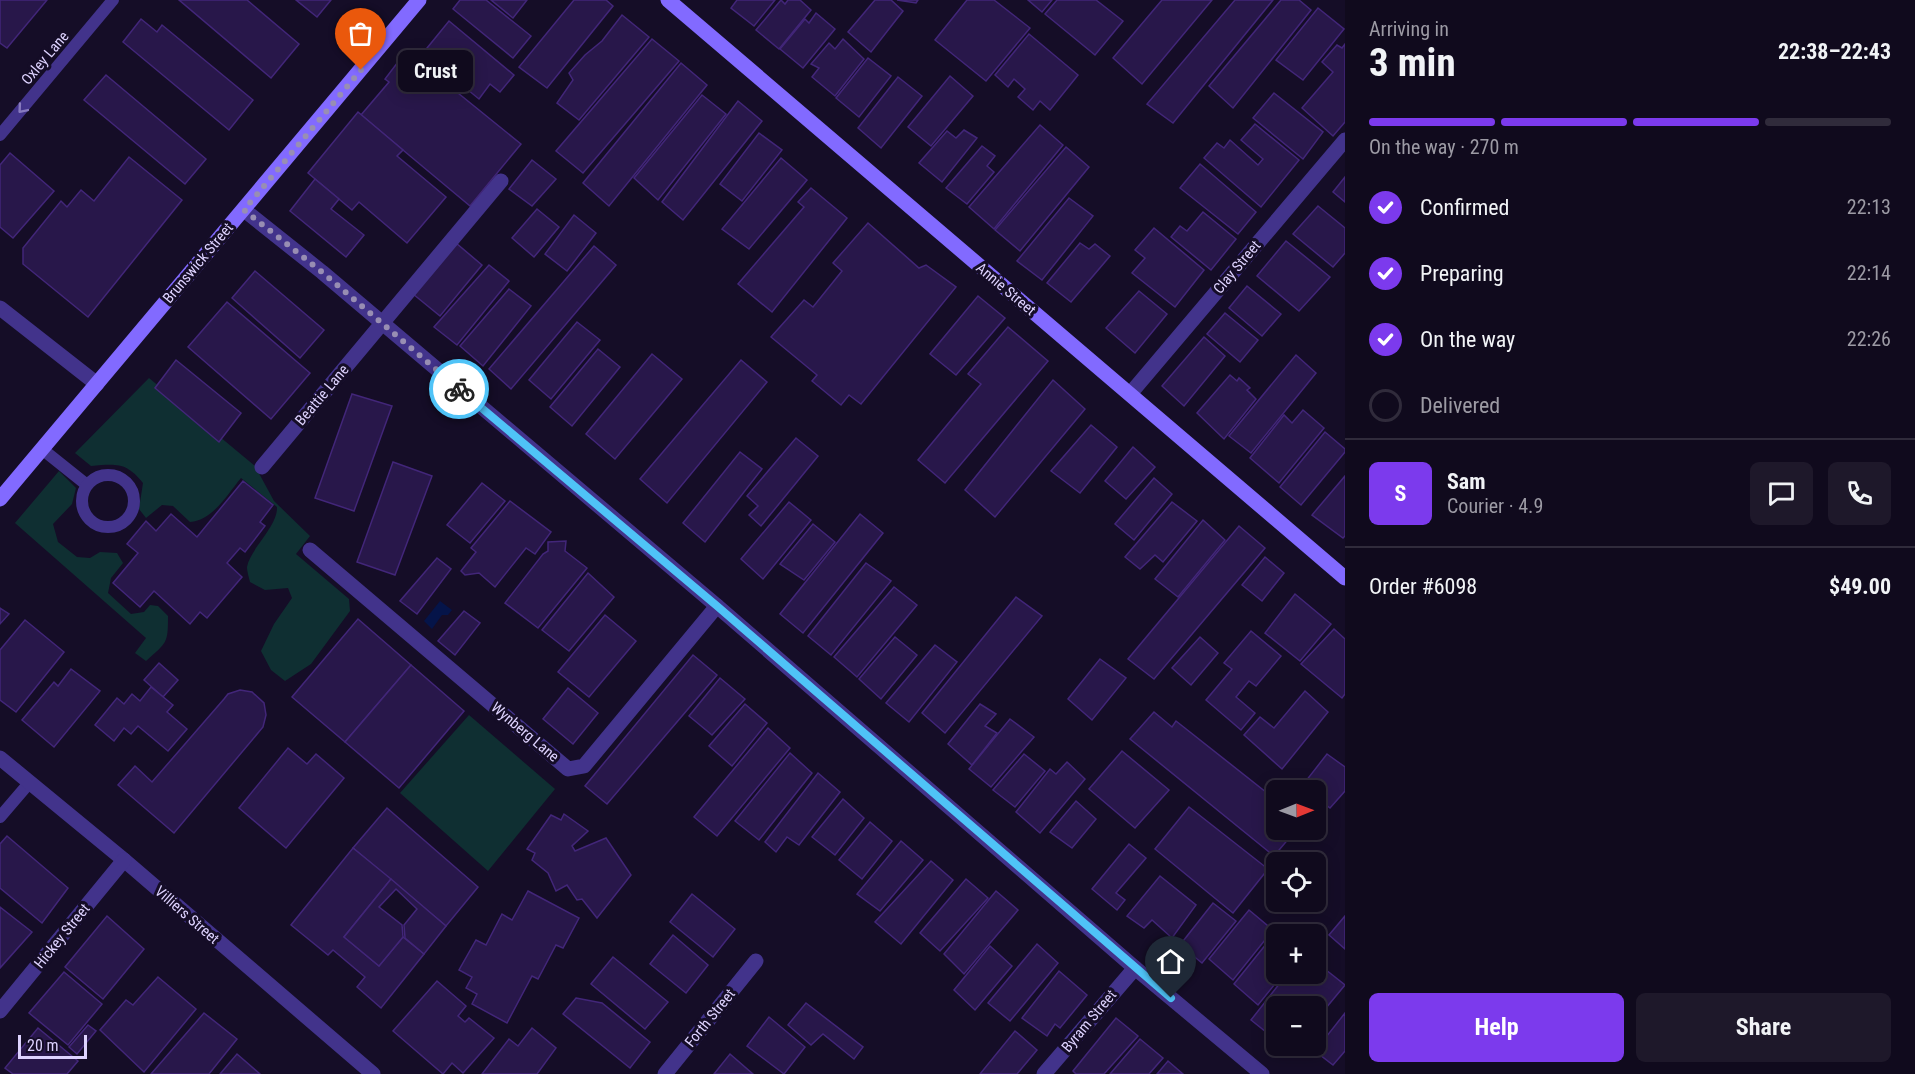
<!DOCTYPE html>
<html lang="en">
<head>
<meta charset="utf-8">
<style>
	:root { --surface:#100a1d; --page:#1e182a; --text:#f1f3f6; --muted:#9c9aa4; --line:#302b3b; --accent:#7c3aed }
	body { margin:0; font-family:"Roboto Condensed",sans-serif; background:var(--page); color:var(--text); height:100vh; display:flex; flex-direction:column; font-size:22px; white-space:nowrap }
	* { box-sizing:border-box; margin:0 }
	p { font-size:20px; color:var(--muted) }
	.icon { flex:none; width:33px; height:33px; fill:none; stroke:currentColor; stroke-width:2; stroke-linecap:round; stroke-linejoin:round }
	.map { position:relative; flex:1; overflow:hidden }
	.side { display:flex; flex-direction:column; background:var(--surface); width:570px }
	.side>* { flex:none }
	.needle { width:39px; rotate:89deg }
	.fabs { position:absolute; left:1266px; top:780px; display:grid; gap:12px }
	.fabs a { display:grid; place-items:center; width:60px; height:60px; border-radius:9px; background:var(--surface); box-shadow:0 3px 15px #0003,0 0 0 2px var(--line); font-size:30px }
	.scale { position:absolute; left:18px; bottom:15px; width:69px; box-sizing:border-box; padding-left:6px; border:3px solid #ded3ff; border-top:0; font-size:16px; line-height:21px; white-space:nowrap; color:#ded3ff; -webkit-text-stroke:4px #150d27; paint-order:stroke }
	.pin { position:absolute; display:grid; place-items:center; width:51px; height:51px; color:#fff; margin:-62px -26px; border-radius:50% 50% 50% 0; rotate:-45deg; box-shadow:0 0 6px #0007 }
	.pin .icon { rotate:45deg }
	.courier { position:absolute; display:grid; place-items:center; width:60px; height:60px; margin:-30px; border:4px solid #4fc3f7; border-radius:50%; background:#fff; color:#222; box-shadow:0 2px 8px #0007 }
	.bubble { position:absolute; height:42px; border-radius:9px; background:var(--surface); box-shadow:0 3px 15px #0003,0 0 0 2px var(--line); font-size:20px; font-weight:700; line-height:42px; text-align:center }
	.summary em { font-style:normal; font-weight:700 }
	.summary div { display:flex; flex-direction:column-reverse }
	.summary { display:flex; align-items:center; justify-content:space-between; height:102px; padding:0 24px }
	h1 { font-size:39px; font-weight:700; line-height:45px }
	.bar { display:grid; grid-template-columns:repeat(4,1fr); gap:9px 6px; align-content:center; height:72px; padding:0 24px }
	.bar i { height:8px; border-radius:4px; background:var(--line) }
	.bar .on { background:var(--accent) }
	.bar p { grid-column:span 4 }
	.line { display:flex; align-items:center; gap:15px; padding:0 24px; border-top:2px solid var(--line) }
	.line div { flex:1 }
	.round { display:grid; place-items:center; flex:none; width:63px; height:63px; border-radius:9px; background:var(--page) }
	ol { padding:0 24px; list-style:none }
	li { display:flex; align-items:center; gap:18px; height:66px }
	li p { margin-inline-start:auto }
	li .icon { padding:6px; border-radius:50%; background:var(--accent); color:#fff; stroke-width:4 }
	li:last-child { color:var(--muted) }
	li i { width:33px; height:33px; border:3px solid var(--line); border-radius:50% }
	.cta { display:flex; gap:12px; margin-top:auto; padding:12px 24px }
	.cta a { flex:1; height:69px; border-radius:9px; background:var(--accent); color:#fff; font-size:24px; font-weight:700; line-height:69px; text-align:center }
	.cta a+a { background:var(--page); color:var(--text) }
	main { display:flex; flex:1; min-height:0 }
	.map>svg:first-child { display:block }
	.green { fill:#0f2f32 }
	.water { fill:#051449 }
	.building { fill:#28174a; stroke:#422679; stroke-width:1.5 }
	.lines { fill:none; stroke-linecap:round; stroke-linejoin:round }
	.lane { stroke:#42338b; stroke-width:12 }
	.street { stroke:#42338b; stroke-width:15 }
	.secondary { stroke:#826aff; stroke-width:15 }
	.oneway { stroke:#887bbf }
	.done { stroke:#988eb3; stroke-width:6; stroke-dasharray:0 10.8 }
	.route { stroke:#4fc3f7; stroke-width:8 }
	.labels { text-anchor:middle; stroke-width:6; stroke-linejoin:round; paint-order:stroke }
	.street-label { font-size:15px; fill:#ded3ff; stroke:#150d27 }
</style>
</head>
<body>
<main>
<div class="map">
<svg width="1345" height="1074" viewBox="0 0 1345 1074">
	<rect width="100%" height="100%" fill="#150d27"/>
	<g class="green">
		<path d="M149 378 255 466 274 501 310 536 296 554 349 599 350 611 311 664 285 681 271 670 261 651 274 624 292 598 288 588 265 590 250 582C249 578 247 571 247 567 250 549 278 526 277 507L241 478C227 495 213 520 190 522L173 506 162 505 146 518 139 509 143 483C126 462 117 464 91 466L75 453Z"/>
		<path d="M59 471 76 488 72 504 53 524 58 542 77 557 90 558 100 552 117 553 123 563 111 578 108 593 131 614 144 612 150 605 158 606 168 616C168 644 167 642 146 661L135 653 146 638 15 523Z"/>
		<polygon points="469,715 555,789 488,871 400,793"/>
	</g>
	<polygon class="water" points="440,601 452,610 448,615 442,615 432,629 424,621"/>
	<g class="building">
		<polygon points="0,0 47,0 7,48 0,43"/>
		<polygon points="179,0 247,0 299,44 271,78"/>
		<polygon points="296,0 331,0 317,17"/>
		<polygon points="460,0 486,0 531,36 513,58 453,9"/>
		<polygon points="491,0 527,0 513,18"/>
		<polygon points="574,0 606,0 613,6 547,88 519,67"/>
		<polygon points="737,0 775,0 754,26 731,8"/>
		<polygon points="781,0 785,4 788,0 800,0 811,10 779,49 756,30"/>
		<polygon points="875,0 891,0 903,11 871,52 848,32"/>
		<polygon points="897,0 918,0 916,3"/>
		<polygon points="967,0 994,0 1030,28 986,81 935,40"/>
		<polygon points="1028,0 1052,0 1042,12"/>
		<polygon points="1057,0 1096,0 1123,21 1095,55 1045,14"/>
		<polygon points="1162,0 1212,0 1142,84 1113,58"/>
		<polygon points="1235,0 1273,0 1173,123 1147,104"/>
		<polygon points="1281,0 1299,0 1311,10 1233,108 1209,86"/>
		<polygon points="1318,8 1344,29 1303,80 1276,60"/>
		<polygon points="816,13 835,29 803,68 780,49 805,19 809,23"/>
		<polygon points="622,15 649,37 579,120 557,103 573,80 569,73 585,55 602,41"/>
		<polygon points="141,19 157,32 162,25 253,100 229,130 123,42"/>
		<polygon points="449,21 514,75 500,92 490,84 479,99 423,53"/>
		<polygon points="1029,34 1078,75 1050,110 1040,101 1033,110 1018,97 1025,89 1014,79 1008,87 995,75"/>
		<polygon points="652,39 679,61 583,173 556,151"/>
		<polygon points="843,39 864,59 835,96 812,77 819,68 811,64 829,43 835,49"/>
		<polygon points="1345,44 1345,122 1333,136 1302,108 1333,72 1322,62 1337,45 1342,48"/>
		<polygon points="404,54 411,55 521,144 470,206 361,115 389,82 385,79"/>
		<polygon points="868,58 891,76 859,117 836,98"/>
		<polygon points="681,63 707,85 609,206 583,183"/>
		<polygon points="106,75 206,159 185,184 84,100"/>
		<polygon points="950,76 973,96 931,146 908,127"/>
		<polygon points="898,77 922,96 881,148 858,128"/>
		<polygon points="1274,93 1323,132 1303,159 1253,118"/>
		<polygon points="702,95 726,114 658,200 634,178"/>
		<polygon points="738,101 762,121 683,220 662,202"/>
		<polygon points="358,112 403,150 397,156 446,197 407,243 359,202 352,210 308,173"/>
		<polygon points="1255,124 1299,160 1261,207 1204,158 1217,143 1224,148 1230,140 1258,165 1263,159 1241,140"/>
		<polygon points="1040,125 1063,145 994,229 969,207"/>
		<polygon points="964,130 977,138 942,182 919,163 947,131 956,138"/>
		<polygon points="759,133 782,150 742,201 720,184"/>
		<polygon points="982,146 995,156 987,166 994,172 967,204 946,188"/>
		<polygon points="1066,147 1089,167 1020,251 995,230"/>
		<polygon points="10,153 54,191 13,238 0,227 0,165"/>
		<polygon points="129,157 182,200 88,317 23,264 23,248 61,201 67,207 81,190 94,201"/>
		<polygon points="781,158 807,180 749,249 722,229"/>
		<polygon points="532,160 556,179 532,206 509,189"/>
		<polygon points="1200,164 1256,212 1238,234 1180,188"/>
		<polygon points="1345,177 1345,202 1333,192"/>
		<polygon points="315,179 339,199 331,209 364,235 346,257 290,211"/>
		<polygon points="811,188 847,218 772,312 738,284 804,207 798,202"/>
		<polygon points="1069,198 1093,216 1042,280 1017,261"/>
		<polygon points="1318,206 1345,228 1345,253 1333,267 1293,234"/>
		<polygon points="537,209 559,227 534,257 512,238"/>
		<polygon points="1203,212 1236,239 1211,270 1171,237 1180,226 1187,231"/>
		<polygon points="574,215 596,233 567,271 545,254"/>
		<polygon points="868,223 919,268 926,265 956,287 861,404 849,395 841,405 812,381 817,375 771,337 804,300 813,307 842,271 833,263"/>
		<polygon points="1154,228 1204,270 1175,307 1132,273 1145,258 1135,250"/>
		<polygon points="1286,241 1330,277 1299,311 1257,276"/>
		<polygon points="456,243 482,265 440,316 413,294"/>
		<polygon points="1080,243 1089,249 1095,244 1110,256 1071,302 1047,283"/>
		<polygon points="594,246 616,265 511,389 489,369"/>
		<polygon points="489,265 509,281 457,345 434,327"/>
		<polygon points="255,271 324,330 300,358 232,298"/>
		<polygon points="1247,286 1281,314 1262,336 1229,308"/>
		<polygon points="509,289 531,306 483,366 460,346"/>
		<polygon points="1139,291 1167,314 1135,353 1106,328"/>
		<polygon points="978,296 1005,318 956,375 930,354"/>
		<polygon points="227,302 310,373 271,419 188,347"/>
		<polygon points="1225,313 1258,340 1240,362 1207,334"/>
		<polygon points="577,322 600,340 551,399 529,380"/>
		<polygon points="1008,327 1048,361 945,483 918,460 981,384 968,374"/>
		<polygon points="1204,337 1225,356 1184,406 1162,386"/>
		<polygon points="598,349 620,367 572,426 550,407"/>
		<polygon points="652,354 682,379 615,459 586,434"/>
		<polygon points="1296,355 1316,373 1251,453 1229,436"/>
		<polygon points="176,360 241,413 219,442 155,388"/>
		<polygon points="741,360 767,382 667,503 640,479"/>
		<polygon points="1230,375 1237,381 1239,378 1250,388 1247,390 1256,399 1224,439 1197,413"/>
		<polygon points="1053,380 1085,409 995,517 965,490"/>
		<polygon points="352,394 392,406 354,511 315,498"/>
		<polygon points="1303,410 1324,428 1279,483 1250,458 1284,415 1292,423"/>
		<polygon points="1091,425 1117,447 1080,493 1051,471"/>
		<polygon points="1325,432 1345,449 1345,452 1301,505 1280,487"/>
		<polygon points="796,438 818,456 761,526 749,515 758,506 747,496"/>
		<polygon points="1133,447 1155,467 1126,499 1105,481"/>
		<polygon points="740,452 762,469 705,542 683,523"/>
		<polygon points="393,462 432,476 395,575 357,562"/>
		<polygon points="1345,476 1345,536 1343,538 1312,515"/>
		<polygon points="1154,478 1172,494 1134,540 1115,524"/>
		<polygon points="243,481 273,505 260,522 265,526 245,552 240,548 227,563 242,577 207,618 200,612 190,624 154,591 140,607 113,583 138,553 127,544 146,521 156,531 171,514 197,537"/>
		<polygon points="482,483 505,501 470,543 447,525"/>
		<polygon points="510,501 551,532 535,554 526,548 495,587 479,573 465,575 461,571 476,552 471,548"/>
		<polygon points="789,502 811,520 763,579 741,559"/>
		<polygon points="1172,502 1197,521 1163,562 1155,555 1140,569 1125,557"/>
		<polygon points="860,514 883,533 803,633 780,614"/>
		<polygon points="1203,520 1225,540 1178,597 1155,579"/>
		<polygon points="813,524 835,542 804,580 780,564"/>
		<polygon points="1239,526 1265,548 1154,679 1128,659"/>
		<polygon points="566,541 565,551 587,568 538,628 505,603 543,554 548,551 548,542"/>
		<polygon points="1265,557 1284,573 1262,601 1242,585"/>
		<polygon points="437,558 451,569 417,614 400,601"/>
		<polygon points="866,563 891,581 831,655 808,636"/>
		<polygon points="588,573 614,597 569,651 542,630"/>
		<polygon points="894,587 917,605 857,677 834,657"/>
		<polygon points="1295,594 1331,624 1300,661 1265,633"/>
		<polygon points="1016,597 1042,616 945,733 922,713"/>
		<polygon points="0,608 9,614 0,624"/>
		<polygon points="464,611 480,623 455,655 438,641"/>
		<polygon points="605,615 636,641 589,697 558,672"/>
		<polygon points="358,619 411,665 345,742 292,697"/>
		<polygon points="25,620 64,652 16,712 0,700 0,650"/>
		<polygon points="1334,629 1345,639 1345,694 1342,698 1301,664"/>
		<polygon points="1251,631 1281,656 1256,686 1249,681 1236,697 1255,713 1241,730 1206,700 1232,669 1224,663"/>
		<polygon points="895,637 917,655 881,699 859,679"/>
		<polygon points="1200,637 1218,653 1191,685 1172,668"/>
		<polygon points="935,645 957,662 909,722 886,703"/>
		<polygon points="693,655 717,675 607,804 585,786"/>
		<polygon points="1100,659 1126,678 1092,720 1068,699"/>
		<polygon points="159,663 178,680 163,697 144,680"/>
		<polygon points="411,665 464,711 399,788 345,742"/>
		<polygon points="71,669 100,691 54,747 22,720 54,682 58,686"/>
		<polygon points="720,678 745,699 712,735 689,716"/>
		<polygon points="151,687 173,705 167,712 187,729 168,751 138,726 131,734 124,728 114,741 95,725 117,698 124,704 132,694 140,701"/>
		<polygon points="568,688 598,713 573,744 543,719"/>
		<polygon points="240,690 252,692 264,703 266,715 263,727 174,833 118,785 135,766 152,782 224,699 228,694"/>
		<polygon points="1305,691 1328,712 1282,769 1244,735 1260,717 1274,728"/>
		<polygon points="745,704 767,723 732,766 709,746"/>
		<polygon points="980,704 996,714 985,726 997,733 972,765 948,744"/>
		<polygon points="1154,712 1172,727 1176,721 1276,800 1276,830 1296,830 1274,856 1130,739"/>
		<polygon points="1010,719 1034,737 991,787 969,769"/>
		<polygon points="768,728 790,748 717,836 694,817"/>
		<polygon points="288,748 307,764 316,754 344,778 286,848 239,808"/>
		<polygon points="1122,751 1169,790 1135,828 1089,789"/>
		<polygon points="790,753 812,773 759,840 735,821"/>
		<polygon points="1024,754 1045,771 1015,807 993,790"/>
		<polygon points="1327,754 1345,767 1345,791 1330,808 1316,797 1316,790 1308,790 1302,786"/>
		<polygon points="1067,762 1085,779 1040,833 1016,812 1050,769 1056,774"/>
		<polygon points="818,773 840,792 799,845 787,837 776,852 765,842"/>
		<polygon points="843,799 864,818 835,855 812,837"/>
		<polygon points="1076,801 1096,819 1072,848 1050,832"/>
		<polygon points="1189,807 1268,869 1233,913 1155,849"/>
		<polygon points="387,808 478,887 446,926 353,848"/>
		<polygon points="564,814 588,831 572,846 575,851 606,838 631,875 597,918 582,899 577,900 567,885 556,891 548,873 532,860 535,853 527,849 551,815 561,820"/>
		<polygon points="870,822 892,841 862,879 839,860"/>
		<polygon points="7,836 68,888 42,923 0,888 0,844"/>
		<polygon points="901,841 923,860 880,911 857,894"/>
		<polygon points="1129,844 1146,858 1116,893 1125,900 1117,910 1092,889"/>
		<polygon points="353,848 391,879 344,937 379,966 403,937 424,954 381,1008 357,987 365,977 333,950 328,955 291,925"/>
		<polygon points="931,861 953,880 901,944 875,922"/>
		<polygon points="1160,876 1196,905 1172,938 1152,920 1144,928 1127,916"/>
		<polygon points="391,879 446,926 424,954 405,938 404,925 417,909 396,889 379,907 402,925 403,937 379,966 344,937"/>
		<polygon points="966,879 988,898 940,951 920,933"/>
		<polygon points="528,891 579,918 563,948 556,945 538,979 532,976 507,1023 472,1004 477,994 466,988 472,977 459,970 476,940 486,945 502,914 512,920"/>
		<polygon points="996,891 1018,910 964,974 944,954"/>
		<polygon points="692,894 735,929 713,957 670,922"/>
		<polygon points="1213,903 1236,921 1202,963 1180,945"/>
		<polygon points="0,907 32,932 0,968"/>
		<polygon points="1249,910 1273,930 1233,980 1209,959"/>
		<polygon points="107,916 144,949 103,999 65,967"/>
		<polygon points="1345,916 1345,949 1329,935"/>
		<polygon points="1279,928 1287,934 1276,934 1276,974 1283,974 1258,1005 1234,984"/>
		<polygon points="673,935 708,965 686,993 650,964"/>
		<polygon points="1037,944 1058,963 1010,1021 988,1003"/>
		<polygon points="990,946 1012,966 975,1010 954,990"/>
		<polygon points="613,957 668,1002 645,1029 591,984"/>
		<polygon points="1316,962 1345,985 1316,1020 1316,1006 1276,1006 1276,1040 1251,1020 1287,974 1295,974 1298,976 1300,974 1316,974"/>
		<polygon points="1059,971 1087,995 1060,1028 1055,1024 1047,1036 1022,1018"/>
		<polygon points="64,972 102,1004 68,1045 29,1013"/>
		<polygon points="158,977 196,1009 144,1072 100,1030 126,1000 133,1005"/>
		<polygon points="437,981 466,1006 458,1016 465,1022 469,1018 494,1038 463,1073 452,1063 443,1074 393,1031"/>
		<polygon points="576,998 602,1003 650,1042 630,1068 563,1014"/>
		<polygon points="806,1003 863,1047 854,1059 823,1034 811,1045 788,1025"/>
		<polygon points="204,1013 237,1039 209,1074 151,1074"/>
		<polygon points="1345,1013 1345,1051 1333,1065 1315,1051"/>
		<polygon points="769,1017 805,1047 784,1074 747,1046"/>
		<polygon points="1116,1018 1138,1036 1104,1074 1076,1074 1073,1071"/>
		<polygon points="88,1025 96,1031 77,1054 69,1047"/>
		<polygon points="38,1028 78,1061 67,1074 13,1074 5,1068"/>
		<polygon points="532,1028 556,1048 537,1074 482,1074 509,1039 518,1046"/>
		<polygon points="1015,1031 1037,1050 1017,1074 980,1074"/>
		<polygon points="1140,1039 1163,1058 1149,1074 1110,1074"/>
		<polygon points="237,1054 260,1074 220,1074"/>
		<polygon points="730,1054 753,1074 714,1074"/>
		<polygon points="1168,1061 1183,1074 1157,1074"/>
	</g>
	<g class="lines">
		<g class="lane">
			<polyline points="0,135 113,0"/>
			<polyline points="42,449 87,485"/>
			<circle cx="108" cy="501" r="26"/>
			<polyline points="0,817 30,782"/>
		</g>
		<g class="street">
			<polyline points="244,210 322,272 717,606 1135,968 1262,1074"/>
			<polyline points="0,308 97,384"/>
			<polyline points="1130,394 1345,140"/>
			<polyline points="262,467 501,181"/>
			<polyline points="310,550 568,769 584,766 717,606"/>
			<polyline points="0,758 124,860 373,1074"/>
			<polyline points="0,1011 124,860"/>
			<polyline points="665,1074 756,961"/>
			<polyline points="1044,1074 1135,968"/>
		</g>
		<g class="secondary">
			<polyline points="668,0 1345,578"/>
			<polyline points="0,499 419,0"/>
		</g>
	</g>
	<defs><path id="oneway-chevron" d="M-2-3.5L2.5 0L-2 3.5" fill="none" stroke-width="1.6" stroke-linecap="round" stroke-linejoin="round" transform="scale(1.5)"/></defs>
	<use class="oneway" href="#oneway-chevron" transform="translate(22 109) rotate(130)"/>
	<g class="lines">
		<polyline class="done" points="361,70 244,210 322,272 459,389"/>
		<polyline class="route" points="459,389 717,606 1171,998"/>
	</g>
	<g class="labels">
		<g class="street-label">
			<text transform="translate(45 58) rotate(-50)" y="5">Oxley Lane</text>
			<text transform="translate(198 263) rotate(-50)" y="5">Brunswick Street</text>
			<text transform="translate(1237 267) rotate(-50)" y="5">Clay Street</text>
			<text transform="translate(1006 289) rotate(40)" y="5">Annie Street</text>
			<text transform="translate(322 395) rotate(-50)" y="5">Beattie Lane</text>
			<text transform="translate(525 732) rotate(40)" y="5">Wynberg Lane</text>
			<text transform="translate(187 915) rotate(41)" y="5">Villiers Street</text>
			<text transform="translate(62 936) rotate(-51)" y="5">Hickey Street</text>
			<text transform="translate(710 1018) rotate(-51)" y="5">Forth Street</text>
			<text transform="translate(1089 1021) rotate(-50)" y="5">Byram Street</text>
		</g>
	</g>
</svg>
<div class="fabs">
<a><svg class="needle" viewBox="-14 -14 28 28"><path d="M0-13l5 13h-10z" fill="#e53935"/><path d="M0 13l5-13h-10z" fill="#9c9aa4"/></svg></a>
<a><svg class="icon" aria-label="locate" viewBox="0 0 24 24"><circle cx="12" cy="12" r="6"/><path d="M12 2v4M12 18v4M2 12h4M18 12h4"/></svg></a>
<a>+</a>
<a>−</a>
</div>
<div class="scale">20 m</div>
<div class="pin" style="left:361px;top:70px;background:#ea580c"><svg class="icon" aria-label="bag" viewBox="0 0 24 24"><path d="M5 8h14l-1 12H6zM9 8a3 3 0 0 1 6 0"/></svg></div>
<div class="pin" style="left:1171px;top:998px;background:#1f2937"><svg class="icon" aria-label="home" viewBox="0 0 24 24"><path d="M3 11l9-7 9 7M6 9v11h12V9"/></svg></div>
<div class="courier" style="left:459px;top:389px"><svg class="icon" aria-label="bike" viewBox="0 0 24 24"><circle cx="6" cy="16" r="4"/><circle cx="18" cy="16" r="4"/><path d="M6 16l4-8h5l3 8M10 8l3 8H6M13 5h3"/></svg></div>
<div class="bubble" style="left:398px;top:50px;width:75px">Crust</div>
</div>
<section class="side">
<div class="summary"><div><h1>3 min</h1><p>Arriving in</p></div><em>22:38–22:43</em></div>
<div class="bar"><i class="on"></i><i class="on"></i><i class="on"></i><i></i><p>On the way · 270 m</p></div>
<ol>
<li><svg class="icon" aria-label="check" viewBox="0 0 24 24"><path d="M5 12l5 5 9-10"/></svg>Confirmed<p>22:13</p></li>
<li><svg class="icon" aria-label="check" viewBox="0 0 24 24"><path d="M5 12l5 5 9-10"/></svg>Preparing<p>22:14</p></li>
<li><svg class="icon" aria-label="check" viewBox="0 0 24 24"><path d="M5 12l5 5 9-10"/></svg>On the way<p>22:26</p></li>
<li><i></i>Delivered</li>
</ol>
<div class="line" style="height:108px"><b class="round" style="background:var(--accent);color:#fff">S</b><div><b>Sam</b><p>Courier · 4.9</p></div><a class="round"><svg class="icon" aria-label="chat" viewBox="0 0 24 24"><path d="M4 5h16v11H9l-5 4z"/></svg></a><a class="round"><svg class="icon" aria-label="phone" viewBox="0 0 24 24"><path d="M5 4h4l2 5-3 2q2 4 5 5l2-3 5 2v4C11 20 4 13 5 4z"/></svg></a></div>
<div class="line" style="height:78px"><div>Order #6098</div><b>$49.00</b></div>
<div class="cta"><a>Help</a><a>Share</a></div>
</section>
</main>
</body>
</html>
